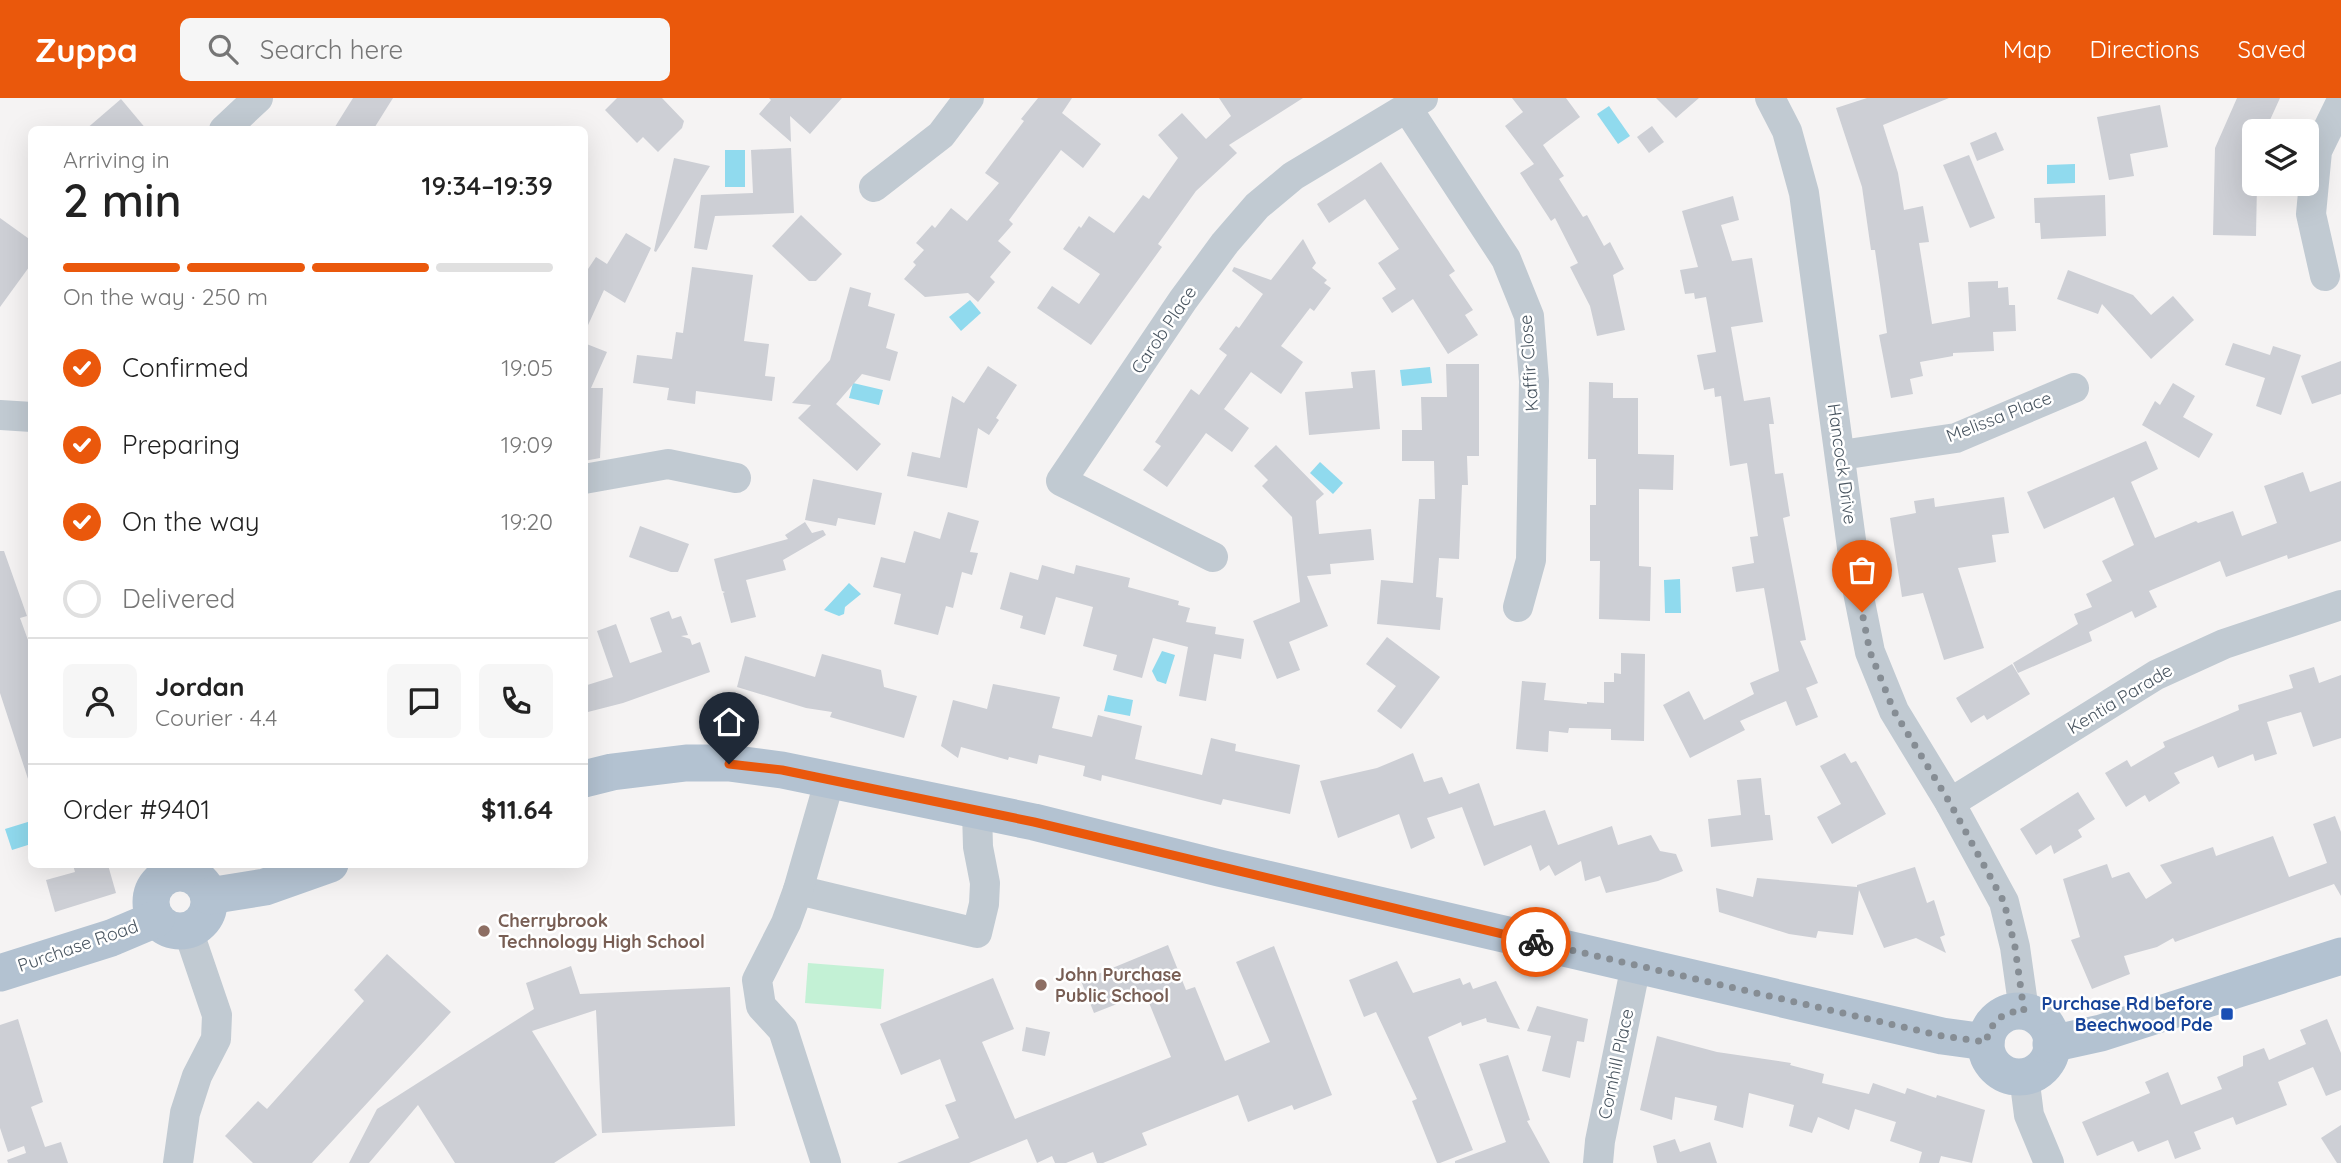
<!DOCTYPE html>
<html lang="en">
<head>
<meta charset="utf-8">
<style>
	:root { --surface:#fff; --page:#f6f6f6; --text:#222; --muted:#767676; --line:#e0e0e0; --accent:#ea580c }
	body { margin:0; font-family:Quicksand,sans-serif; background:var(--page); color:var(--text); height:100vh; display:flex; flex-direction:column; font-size:26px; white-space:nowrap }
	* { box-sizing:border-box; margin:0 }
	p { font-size:23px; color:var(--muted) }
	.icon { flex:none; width:38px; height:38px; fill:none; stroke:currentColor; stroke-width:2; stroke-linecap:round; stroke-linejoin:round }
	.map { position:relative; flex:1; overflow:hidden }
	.drawer { position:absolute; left:28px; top:28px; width:560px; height:742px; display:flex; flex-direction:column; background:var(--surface); border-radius:10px; box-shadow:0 7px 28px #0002 }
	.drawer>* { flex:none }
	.buttons { position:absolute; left:2242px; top:21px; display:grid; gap:14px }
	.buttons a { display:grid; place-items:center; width:77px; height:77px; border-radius:10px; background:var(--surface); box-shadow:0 7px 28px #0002; font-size:35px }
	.pin { position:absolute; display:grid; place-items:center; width:60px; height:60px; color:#fff; margin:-72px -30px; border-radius:50% 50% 50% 0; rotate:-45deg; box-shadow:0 0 7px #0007 }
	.pin .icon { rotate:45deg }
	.courier { position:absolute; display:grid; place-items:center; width:70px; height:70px; margin:-35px; border:5px solid #ea580c; border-radius:50%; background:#fff; color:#222; box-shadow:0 2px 9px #0007 }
	.head em { font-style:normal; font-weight:600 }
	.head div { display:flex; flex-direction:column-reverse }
	.head { display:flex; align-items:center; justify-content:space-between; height:119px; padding:0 35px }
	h1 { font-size:46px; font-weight:600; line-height:52px }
	.bar { display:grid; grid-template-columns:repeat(4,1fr); gap:10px 7px; align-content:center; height:84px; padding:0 35px }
	.bar i { height:9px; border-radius:5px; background:var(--line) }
	.bar .selected { background:var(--accent) }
	.bar p { grid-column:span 4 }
	.line { display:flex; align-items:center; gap:18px; padding:0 35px; border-top:2px solid var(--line) }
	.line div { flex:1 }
	.round { display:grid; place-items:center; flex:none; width:74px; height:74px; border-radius:10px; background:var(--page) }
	ol { padding:0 35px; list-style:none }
	li { display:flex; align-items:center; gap:21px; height:77px }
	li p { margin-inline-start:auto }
	li .icon { padding:7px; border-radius:50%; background:var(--accent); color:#fff; stroke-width:4 }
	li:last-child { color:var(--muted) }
	li i { width:38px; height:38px; border:4px solid var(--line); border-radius:50% }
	header { display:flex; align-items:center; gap:42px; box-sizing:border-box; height:98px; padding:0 35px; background:var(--accent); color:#fff }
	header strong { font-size:33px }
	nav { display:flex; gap:38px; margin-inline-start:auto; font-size:24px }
	.search { width:490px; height:63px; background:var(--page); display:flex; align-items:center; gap:18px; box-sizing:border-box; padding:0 24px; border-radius:10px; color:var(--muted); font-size:26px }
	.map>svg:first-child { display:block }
	.green { fill:#c3f1d5 }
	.water { fill:#90daee }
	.building { fill:#cdcfd5 }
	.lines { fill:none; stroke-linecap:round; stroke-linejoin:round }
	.minor { stroke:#c1cad2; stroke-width:30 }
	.major { stroke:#b3c2d1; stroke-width:37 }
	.done { stroke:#868d94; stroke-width:7; stroke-dasharray:0 12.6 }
	.route { stroke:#ea580c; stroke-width:9 }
	.education-dot { fill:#8d6e63; stroke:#fff; stroke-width:2.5 }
	.transit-dot { fill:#1a4fb4; stroke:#fff; stroke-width:2.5 }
	.labels { text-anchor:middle; stroke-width:5; stroke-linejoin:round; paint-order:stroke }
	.street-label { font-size:18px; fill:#4a5661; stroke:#fff }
	.education-label { font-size:18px; font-weight:bold; fill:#785e54; stroke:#fff; text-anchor:start }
	.transit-label { font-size:18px; font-weight:bold; fill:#164399; stroke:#fff; text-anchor:end }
</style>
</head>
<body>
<header>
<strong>Zuppa</strong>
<div class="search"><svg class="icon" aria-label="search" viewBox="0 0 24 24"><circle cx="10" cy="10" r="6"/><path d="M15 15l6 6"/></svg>Search here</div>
<nav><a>Map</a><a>Directions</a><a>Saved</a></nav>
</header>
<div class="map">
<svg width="2341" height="1065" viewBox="0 0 2341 1065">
	<rect width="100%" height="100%" fill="#f5f3f3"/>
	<polygon class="green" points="808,865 884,871 881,911 805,905"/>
	<g class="water">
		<polygon points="1609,8 1630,38 1618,46 1597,16"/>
		<rect x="725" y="52" width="20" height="37"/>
		<polygon points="2075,66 2075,85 2047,86 2047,67"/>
		<polygon points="970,202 981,215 961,233 949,219"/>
		<polygon points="1430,269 1432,285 1402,288 1400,272"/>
		<polygon points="853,285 883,292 879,307 849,300"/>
		<polygon points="1320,364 1343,385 1333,396 1310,375"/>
		<polygon points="1680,481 1681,515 1665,515 1664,482"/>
		<polygon points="849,485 861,496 845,509 844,516 839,518 824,512"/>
		<polygon points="1162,553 1175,557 1166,586 1157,583 1152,573"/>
		<polygon points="1108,597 1133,602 1130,618 1104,613"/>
		<polygon points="31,723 31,746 12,752 5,731"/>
	</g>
	<g class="building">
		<polygon points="353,0 393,0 373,32 333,32"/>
		<polygon points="617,0 662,0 684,23 682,30 658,54 643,39 637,45 605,12"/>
		<polygon points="769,0 842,0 810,36 790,18 791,44 759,16 771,2"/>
		<polygon points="1038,0 1072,0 1062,15 1101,46 1083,70 1061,52 1009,122 1013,126 998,143 1011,154 990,179 995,184 978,204 968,195 925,199 904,181 916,167 913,164 924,152 916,145 932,127 935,130 951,110 967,123 999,85 985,75 1024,23 1021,21"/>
		<polygon points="1219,0 1303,0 1229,47 1237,55 1196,93 1158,146 1162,149 1091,247 1037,210 1052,188 1079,206 1100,176 1063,151 1079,128 1081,130 1089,118 1114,135 1143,97 1149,101 1178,60 1158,37 1182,15 1206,41 1231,18"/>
		<polygon points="1512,0 1566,0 1580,19 1543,47 1564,78 1559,81 1583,119 1587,117 1604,148 1610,144 1624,171 1613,177 1625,232 1597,238 1590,208 1570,169 1578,165 1555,120 1551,123 1520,75 1534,66 1505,28 1523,14"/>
		<polygon points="1656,0 1699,0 1676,20"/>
		<polygon points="1867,0 1949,0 1883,27 1898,75 1904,112 1923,108 1929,144 1919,145 1932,226 1970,219 1968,184 1998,183 1998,190 2008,189 2009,207 2015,207 2016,233 1993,234 1994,253 1953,255 1953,258 1920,264 1923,278 1910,281 1913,296 1891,300 1879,237 1887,235 1875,152 1871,152 1862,89 1836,10"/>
		<polygon points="2237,0 2280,0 2265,33 2254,33 2254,58 2245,80 2254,80 2254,86 2257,86 2256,138 2213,137 2215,50"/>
		<polygon points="121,1 147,32 85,32"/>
		<polygon points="2160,7 2168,49 2130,56 2134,78 2109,82 2097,19"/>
		<polygon points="1652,28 1664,44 1649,55 1637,39"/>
		<polygon points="1996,34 2004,52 1977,63 1970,45"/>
		<polygon points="791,50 794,115 715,118 707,152 694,150 701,97 753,95 751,52"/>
		<polygon points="1969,57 1995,120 1970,130 1943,67"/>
		<polygon points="674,60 710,68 656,154 654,153"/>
		<polygon points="1381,64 1455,173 1449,177 1473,212 1465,217 1478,237 1448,256 1413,201 1392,215 1382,200 1396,191 1378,165 1399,151 1365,101 1329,125 1317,106"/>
		<polygon points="2105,97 2106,138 2041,141 2040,125 2035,125 2034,100"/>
		<polygon points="1733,98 1739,122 1721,127 1732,163 1752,160 1763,224 1731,229 1744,303 1770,299 1774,326 1769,326 1775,376 1783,375 1790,418 1783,420 1806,542 1800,543 1818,585 1806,590 1818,619 1796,628 1786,603 1740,623 1745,632 1690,660 1663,607 1689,593 1704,622 1754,596 1750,585 1779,573 1764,490 1736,494 1732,469 1754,465 1750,439 1758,438 1747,365 1730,368 1721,298 1715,299 1714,290 1704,292 1697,257 1716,254 1706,199 1695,201 1694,195 1685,196 1680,172 1698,169 1682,113"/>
		<polygon points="801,117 842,156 816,183 809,183 772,148"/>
		<polygon points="0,120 32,143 32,165 0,209"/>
		<polygon points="626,135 651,150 625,205 604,192 584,236 584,177 596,159 607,166"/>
		<polygon points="1303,141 1316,165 1312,170 1327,182 1324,185 1331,190 1314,213 1310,210 1281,248 1303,264 1281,296 1251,274 1224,311 1249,330 1232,354 1206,335 1167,389 1143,372 1161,348 1155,344 1191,291 1199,297 1227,257 1219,251 1236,228 1239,230 1263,196 1232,173 1234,169 1271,182"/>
		<polygon points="692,169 753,177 744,243 769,246 765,278 775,279 772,303 696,293 695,306 667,302 669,290 633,285 637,257 672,261 676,234 683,235"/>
		<polygon points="2068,172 2133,197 2151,217 2173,198 2194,222 2151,261 2102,206 2098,216 2057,201"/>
		<polygon points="850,189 871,195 868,208 895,216 886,250 898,254 890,283 862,276 836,306 881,346 857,373 798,320 811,307 792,305 830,262"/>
		<polygon points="584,245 607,254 591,290 603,290 600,360 584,363"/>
		<polygon points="2233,245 2270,257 2273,248 2301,257 2281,317 2256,308 2265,280 2225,267"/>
		<polygon points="2341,263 2341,296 2312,306 2301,278"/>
		<polygon points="1446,266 1479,266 1479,358 1467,358 1468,387 1462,387 1459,461 1439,460 1436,499 1443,500 1440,532 1377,526 1381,482 1413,485 1419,401 1435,401 1434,363 1402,363 1402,332 1422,332 1421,299 1447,299"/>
		<polygon points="988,268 1017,287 996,320 999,322 989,337 978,330 967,390 907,378 912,354 940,360 952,298 964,305"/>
		<polygon points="1375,272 1380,331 1309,337 1305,294 1353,290 1351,274"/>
		<polygon points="1589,284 1613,285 1613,300 1638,300 1638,356 1674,357 1673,392 1639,391 1639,468 1651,469 1650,523 1599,521 1600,463 1590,463 1590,407 1596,407 1596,361 1588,361"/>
		<polygon points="2173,285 2195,298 2183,319 2213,336 2199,360 2142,327 2155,303 2160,307"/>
		<polygon points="2146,343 2158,371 2131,384 2155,440 2196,423 2198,425 2233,413 2242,438 2277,425 2264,388 2303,374 2310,394 2341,383 2341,443 2288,461 2287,457 2226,479 2220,463 2149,493 2157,509 2135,520 2132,513 2089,534 2092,543 2018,575 2013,565 2078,526 2074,516 2092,509 2086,496 2112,483 2102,463 2134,447 2114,399 2044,431 2027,394"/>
		<polygon points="1276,347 1324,396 1316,403 1319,436 1371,431 1374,462 1330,466 1331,476 1307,478 1328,528 1289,544 1300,572 1277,581 1253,523 1300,504 1292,419 1262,388 1268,382 1254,368"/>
		<polygon points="813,381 882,395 875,427 838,420 836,428 805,422"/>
		<polygon points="2004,399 2009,435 1992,437 1996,464 1958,470 1984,550 1944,562 1923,495 1902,499 1890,420 1916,415 1914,403 1934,400 1935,409"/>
		<polygon points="948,414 979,423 970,454 978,455 972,477 962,474 953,510 946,508 938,537 894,526 901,496 873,489 881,459 905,465 914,433 940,441"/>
		<polygon points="805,424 812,435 823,432 826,437 783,462 786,472 746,482 756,519 731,525 723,495 725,494 722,493 714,461 788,441 785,437"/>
		<polygon points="640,428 689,446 678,474 671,474 629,459"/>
		<polygon points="0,453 4,453 27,518 20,520 32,553 32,683 29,684 0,595"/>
		<polygon points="1042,467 1074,476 1076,467 1130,480 1128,489 1179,503 1178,507 1190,510 1186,524 1216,529 1215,536 1244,541 1241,561 1214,556 1206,603 1179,598 1188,549 1153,540 1142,580 1113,572 1117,557 1083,548 1093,509 1056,499 1045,537 1020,530 1023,518 1000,511 1010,474 1038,482"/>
		<polygon points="669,513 672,521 681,518 688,537 681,538 690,541 692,547 700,544 710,574 623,605 584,615 584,588 613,579 597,533 616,526 630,565 662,554 650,520"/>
		<polygon points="1387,539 1440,579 1401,631 1377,613 1396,588 1366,566"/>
		<polygon points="1621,555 1645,556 1644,643 1611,642 1611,631 1569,630 1568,635 1549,633 1548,654 1516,651 1522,583 1546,585 1544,602 1587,606 1587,604 1604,605 1604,584 1614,584 1614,575 1621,576"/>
		<polygon points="822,556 881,572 884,589 917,598 904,640 830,619 832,614 806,610 737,589 745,558 815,579"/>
		<polygon points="2012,566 2030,596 1987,622 1984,617 1971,625 1956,600"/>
		<polygon points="2314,569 2319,585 2341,577 2341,640 2313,649 2301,614 2267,624 2277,656 2255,663 2253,656 2218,670 2213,658 2174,675 2180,685 2149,704 2145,697 2126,709 2105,675 2127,662 2131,669 2165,649 2163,644 2239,612 2238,607 2293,590 2289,577"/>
		<polygon points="993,586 1060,599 1052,630 1092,639 1098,617 1142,628 1135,661 1202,677 1211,640 1236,646 1235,653 1300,667 1290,716 1223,701 1221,707 1102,677 1101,683 1083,678 1085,668 1039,657 1037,666 1009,659 1008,662 961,649 958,660 941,648 953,602 987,611"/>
		<polygon points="1413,655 1424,684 1442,679 1449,696 1479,685 1494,728 1545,712 1558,747 1612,728 1618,747 1651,737 1660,753 1676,756 1683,773 1658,783 1606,795 1600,778 1585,783 1581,763 1555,778 1549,767 1540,773 1531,747 1484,768 1462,709 1427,720 1435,740 1411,751 1399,716 1338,740 1320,683 1377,670"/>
		<polygon points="1845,655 1851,665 1856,663 1886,716 1832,746 1817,719 1841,706 1820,668"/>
		<polygon points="1761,680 1765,717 1770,717 1773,742 1711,749 1708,721 1741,717 1737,682"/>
		<polygon points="2078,694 2095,721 2078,732 2082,739 2054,756 2051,747 2036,757 2020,731"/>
		<polygon points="2335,718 2341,734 2341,798 2334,786 2175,844 2173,840 2157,849 2124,858 2130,876 2092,891 2071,842 2080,839 2063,781 2107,766 2112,780 2129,774 2146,801 2172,785 2160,767 2213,749 2216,758 2273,738 2289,779 2327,765 2313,726"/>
		<polygon points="73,767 108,767 116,795 55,814 46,782 75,774"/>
		<polygon points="1915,769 1927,805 1934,802 1945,837 1940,839 1946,855 1916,840 1884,850 1859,792 1853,837 1818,833 1816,840 1789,836 1719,814 1716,790 1753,799 1757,780 1857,789 1857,787"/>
		<polygon points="1168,847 1186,892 1195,889 1225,963 1270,944 1236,864 1274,848 1332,997 1294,1012 1292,1007 1248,1024 1238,997 1142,1035 1147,1047 1103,1065 1097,1065 1093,1054 1066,1065 1055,1065 1052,1058 1037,1065 1027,1041 969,1065 897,1065 959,1040 945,1007 956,1003 940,961 901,977 880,926 993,880 1014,931 982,944 1015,1021 1171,959 1145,895 1094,915 1081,883"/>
		<polygon points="387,856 451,914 312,1065 253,1065 225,1038 258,1003 267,1011 364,903 354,892"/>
		<polygon points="1397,863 1413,895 1460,880 1463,887 1470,884 1473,891 1496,883 1520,931 1487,924 1486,920 1462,928 1461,924 1428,939 1473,1052 1440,1065 1437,1065 1412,1003 1417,1001 1376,914 1364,919 1349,882"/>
		<polygon points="571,868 580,896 730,889 735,1028 602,1035 596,912 532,933 597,1037 554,1065 455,1065 418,1007 369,1065 349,1065 377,1011 534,911 526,885"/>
		<polygon points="1537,908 1588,921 1584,944 1577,943 1570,980 1542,973 1551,938 1527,933"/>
		<polygon points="18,921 43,1004 31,1009 45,1049 61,1044 68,1065 8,1065 7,1062 26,1055 24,1048 8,1054 0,1030 0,927"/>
		<polygon points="2327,921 2341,955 2341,992 2326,998 2313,969 2278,984 2287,1007 2236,1027 2233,1019 2194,1034 2201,1051 2175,1061 2168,1042 2138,1054 2133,1043 2097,1058 2082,1024 2150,995 2145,984 2168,974 2181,1007 2222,991 2217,979 2243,968 2243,958 2264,950 2269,962 2306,946 2300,932"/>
		<polygon points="1026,929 1050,934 1045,958 1022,953"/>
		<polygon points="1657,938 1717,954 1791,965 1790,967 1824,976 1822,985 1869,996 1873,985 1905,996 1907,990 1936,1000 1937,997 1985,1012 1972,1065 1941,1058 1939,1065 1919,1065 1922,1054 1890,1043 1896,1024 1855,1011 1849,1032 1818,1019 1812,1035 1789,1028 1794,1007 1749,995 1743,1030 1714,1022 1717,1008 1675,999 1672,1022 1640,1012"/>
		<polygon points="1508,957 1530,1022 1527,1023 1550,1065 1455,1065 1455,1063 1506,1044 1479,966"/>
		<polygon points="2341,1027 2341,1065 2337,1065 2321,1040"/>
		<polygon points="1675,1041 1680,1054 1710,1044 1717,1065 1657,1065 1653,1048"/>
	</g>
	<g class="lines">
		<g class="minor">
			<polyline points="1770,0 1787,33 1804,95 1858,494 1870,554 1894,613 1950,705 2004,804 2015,849 2024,913"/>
			<polyline points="1407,10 1506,161 1529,218 1534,283 1531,462 1518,509"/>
			<polyline points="224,32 258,0"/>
			<polyline points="874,89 941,37 969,0"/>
			<polyline points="2325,178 2311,116 2317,53 2341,4"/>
			<polyline points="0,317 32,319"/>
			<polyline points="1841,357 1956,340 2074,290"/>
			<polyline points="584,381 668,366 736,380"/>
			<polyline points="1213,459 1061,383 1183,202 1225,145 1257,108 1293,78 1423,0"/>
			<polyline points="1950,705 2156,577 2224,546 2341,507"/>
			<polyline points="172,766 175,775"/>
			<polyline points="798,792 977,835 984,806 985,785 978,749 977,713"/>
			<polyline points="2024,978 2029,1017 2049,1065"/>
			<polyline points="178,1065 185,1015 197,978 216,941 217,917 188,832"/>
			<polyline points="826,1065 783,932 761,908 757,882 786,825 798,792 830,681"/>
			<polyline points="1598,1065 1600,1043 1636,867"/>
		</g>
		<g class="major">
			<polyline points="584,681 612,674 686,665 729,665 782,672 1034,724 1219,770 1942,938 1986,944"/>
			<circle cx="180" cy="804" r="29"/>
			<polyline points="209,798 265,789 330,766"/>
			<polyline points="0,875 111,840 156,821"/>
			<circle cx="2019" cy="946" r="33"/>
			<polyline points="2051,946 2101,935 2341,858"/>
		</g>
	</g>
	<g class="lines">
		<path class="done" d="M1536 844 1942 938 1986 944C1991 923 2003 913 2024 913L2015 849 2004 804 1950 705 1894 613 1870 554 1862 514"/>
		<polyline class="route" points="729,666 782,672 1034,724 1536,844"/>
	</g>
	<g class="education-dot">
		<circle cx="484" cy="833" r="7"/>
		<circle cx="1041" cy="887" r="7"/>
	</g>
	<rect class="transit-dot" x="2220" y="909" width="14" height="14" rx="3.5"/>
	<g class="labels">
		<g class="street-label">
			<text transform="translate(1164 232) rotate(-56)" y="6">Carob Place</text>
			<text transform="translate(1529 265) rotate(-94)" y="6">Kaffir Close</text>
			<text transform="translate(1999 319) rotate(-21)" y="6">Melissa Place</text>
			<text transform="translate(1842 366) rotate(82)" y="6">Hancock Drive</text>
			<text transform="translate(2120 601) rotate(-31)" y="6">Kentia Parade</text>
			<text transform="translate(78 848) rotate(-19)" y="6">Purchase Road</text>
			<text transform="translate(1616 966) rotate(-78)" y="6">Cornhill Place</text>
		</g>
		<g class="education-label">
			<text x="498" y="829">Cherrybrook<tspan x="498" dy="21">Technology High School</tspan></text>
			<text x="1055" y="883">John Purchase<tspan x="1055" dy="21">Public School</tspan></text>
		</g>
		<g class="transit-label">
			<text x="2213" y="912">Purchase Rd before<tspan x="2213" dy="21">Beechwood Pde</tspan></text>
		</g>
	</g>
</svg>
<div class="buttons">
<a><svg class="icon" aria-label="layers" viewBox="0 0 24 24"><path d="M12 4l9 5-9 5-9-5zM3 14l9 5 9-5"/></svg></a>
</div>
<div class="pin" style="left:1862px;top:514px;background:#ea580c"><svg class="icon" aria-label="bag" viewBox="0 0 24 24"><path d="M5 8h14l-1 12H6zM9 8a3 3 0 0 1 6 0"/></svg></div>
<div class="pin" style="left:729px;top:666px;background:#1f2937"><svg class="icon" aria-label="home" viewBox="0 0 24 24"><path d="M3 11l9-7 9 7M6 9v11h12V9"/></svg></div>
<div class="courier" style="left:1536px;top:844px"><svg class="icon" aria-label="bike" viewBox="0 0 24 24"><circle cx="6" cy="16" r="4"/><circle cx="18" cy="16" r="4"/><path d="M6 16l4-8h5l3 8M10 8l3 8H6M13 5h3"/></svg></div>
<section class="drawer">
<div class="head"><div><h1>2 min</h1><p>Arriving in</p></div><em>19:34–19:39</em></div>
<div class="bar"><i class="selected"></i><i class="selected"></i><i class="selected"></i><i></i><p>On the way · 250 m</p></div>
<ol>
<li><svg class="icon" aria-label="check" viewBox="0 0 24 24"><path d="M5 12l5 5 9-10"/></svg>Confirmed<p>19:05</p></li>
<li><svg class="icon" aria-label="check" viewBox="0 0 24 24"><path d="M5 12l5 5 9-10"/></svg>Preparing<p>19:09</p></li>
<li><svg class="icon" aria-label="check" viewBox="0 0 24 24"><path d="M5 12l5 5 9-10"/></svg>On the way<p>19:20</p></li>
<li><i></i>Delivered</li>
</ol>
<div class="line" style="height:126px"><a class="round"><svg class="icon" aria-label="person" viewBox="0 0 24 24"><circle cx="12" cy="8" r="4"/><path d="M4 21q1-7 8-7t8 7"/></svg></a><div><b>Jordan</b><p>Courier · 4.4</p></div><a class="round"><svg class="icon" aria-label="chat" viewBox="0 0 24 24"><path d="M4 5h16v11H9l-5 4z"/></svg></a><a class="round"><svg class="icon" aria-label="phone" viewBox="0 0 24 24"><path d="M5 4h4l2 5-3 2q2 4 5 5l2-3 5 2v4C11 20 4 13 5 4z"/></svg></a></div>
<div class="line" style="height:91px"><div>Order #9401</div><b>$11.64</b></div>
</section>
</div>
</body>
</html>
